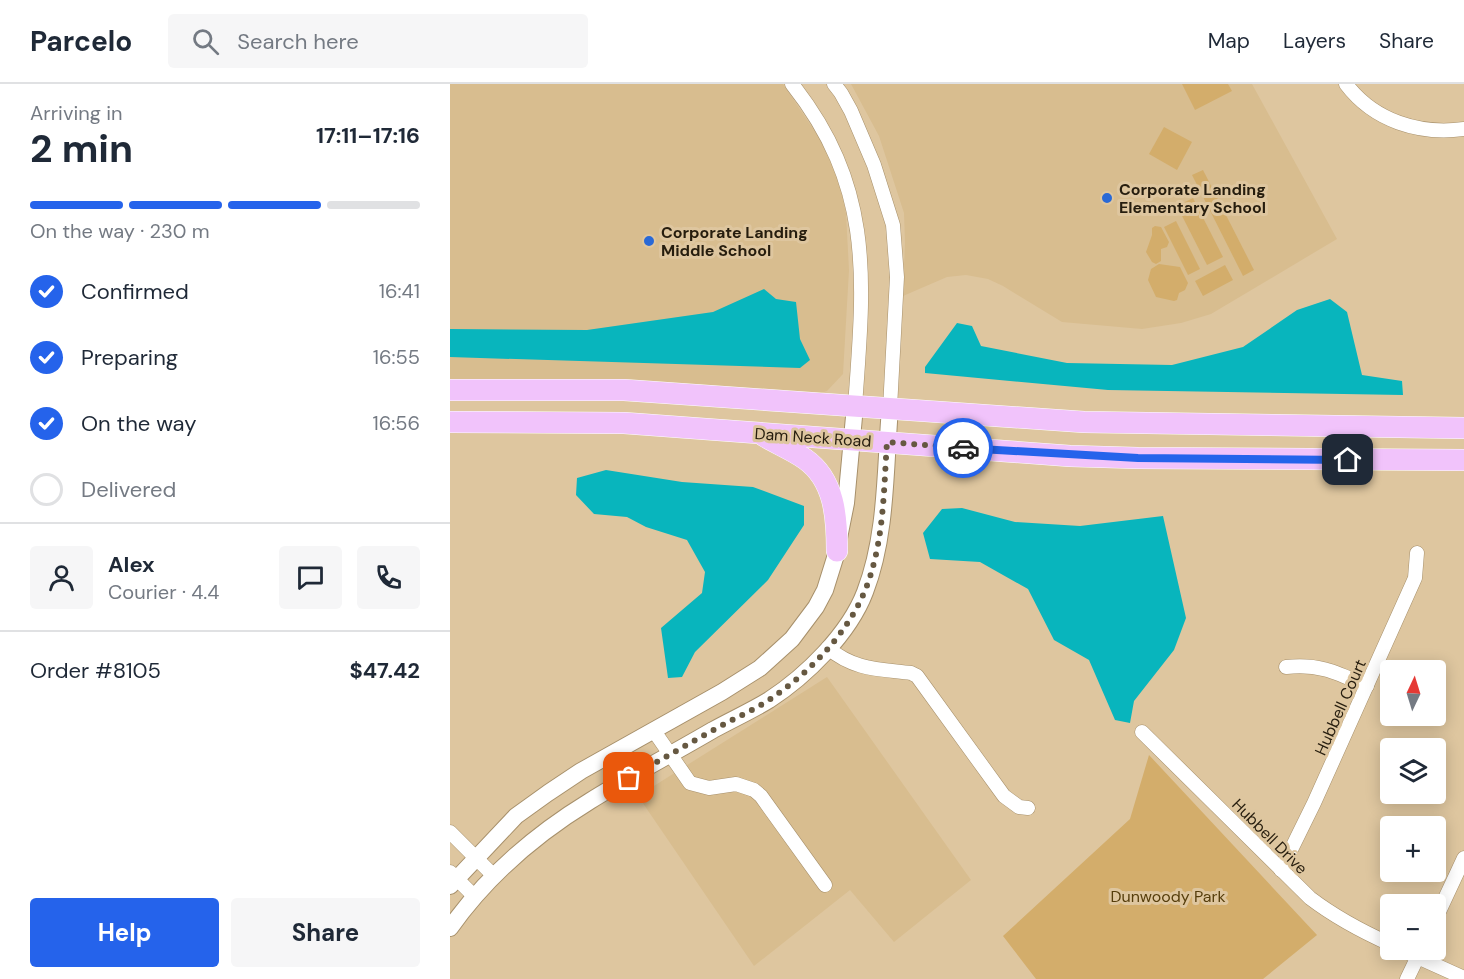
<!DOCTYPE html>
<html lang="en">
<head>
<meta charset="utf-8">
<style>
	:root { --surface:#fff; --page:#f6f6f7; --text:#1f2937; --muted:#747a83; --line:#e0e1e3; --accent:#2563eb }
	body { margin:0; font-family:"DM Sans",sans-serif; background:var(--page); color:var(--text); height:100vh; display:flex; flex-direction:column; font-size:22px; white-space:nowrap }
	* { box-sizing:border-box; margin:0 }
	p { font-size:20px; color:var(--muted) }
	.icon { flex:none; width:33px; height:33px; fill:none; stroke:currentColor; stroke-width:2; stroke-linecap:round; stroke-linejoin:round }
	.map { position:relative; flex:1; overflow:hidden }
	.sheet { display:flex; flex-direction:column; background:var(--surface); width:450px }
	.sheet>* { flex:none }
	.needle { width:39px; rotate:4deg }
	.controls { position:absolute; left:930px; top:576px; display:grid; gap:12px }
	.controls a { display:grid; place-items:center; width:66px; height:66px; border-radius:6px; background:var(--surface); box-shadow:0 3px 15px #0003; font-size:30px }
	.pin { position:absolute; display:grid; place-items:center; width:51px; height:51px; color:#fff; margin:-26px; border-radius:12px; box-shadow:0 3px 9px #0006 }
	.courier { position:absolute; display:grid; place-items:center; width:60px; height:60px; margin:-30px; border:4px solid #2563eb; border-radius:50%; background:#fff; color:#222; box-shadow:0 2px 8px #0007 }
	.overview em { font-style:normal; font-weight:700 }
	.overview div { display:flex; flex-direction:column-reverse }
	.overview { display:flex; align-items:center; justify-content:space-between; height:102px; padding:0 30px }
	h1 { font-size:39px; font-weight:700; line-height:45px }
	.bar { display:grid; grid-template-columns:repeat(4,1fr); gap:9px 6px; align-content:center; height:72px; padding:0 30px }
	.bar i { height:8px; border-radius:4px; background:var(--line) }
	.bar .current { background:var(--accent) }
	.bar p { grid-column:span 4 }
	.line { display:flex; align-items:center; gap:15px; padding:0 30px; border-top:2px solid var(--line) }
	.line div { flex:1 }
	.round { display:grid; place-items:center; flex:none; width:63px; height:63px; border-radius:6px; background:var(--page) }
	ol { padding:0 30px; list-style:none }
	li { display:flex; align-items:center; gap:18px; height:66px }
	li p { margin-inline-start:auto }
	li .icon { padding:6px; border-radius:50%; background:var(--accent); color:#fff; stroke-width:4 }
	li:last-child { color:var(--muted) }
	li i { width:33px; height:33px; border:3px solid var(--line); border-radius:50% }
	.button { display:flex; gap:12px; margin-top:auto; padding:12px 30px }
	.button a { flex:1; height:69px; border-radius:6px; background:var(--accent); color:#fff; font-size:24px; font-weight:700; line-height:69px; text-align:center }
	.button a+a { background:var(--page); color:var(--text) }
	header { display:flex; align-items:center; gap:36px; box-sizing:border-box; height:84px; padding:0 30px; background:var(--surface); border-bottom:2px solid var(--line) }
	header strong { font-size:28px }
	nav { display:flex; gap:33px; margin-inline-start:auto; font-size:21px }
	.search { width:420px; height:54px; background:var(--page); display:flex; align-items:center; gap:15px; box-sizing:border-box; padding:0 21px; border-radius:6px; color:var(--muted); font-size:22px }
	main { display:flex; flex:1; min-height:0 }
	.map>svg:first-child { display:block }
	.built { fill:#d8bd8f }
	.green { fill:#d3ad6b }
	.water { fill:#08b5bd }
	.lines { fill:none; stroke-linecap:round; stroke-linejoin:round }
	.minor-casing { stroke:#a7906b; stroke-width:15 }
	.tertiary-casing { stroke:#a7906b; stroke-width:18 }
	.primary-casing { stroke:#fff; stroke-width:22 }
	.minor { stroke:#fff; stroke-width:14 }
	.tertiary { stroke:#fff; stroke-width:16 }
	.primary { stroke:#f1c3fb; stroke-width:21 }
	.done { stroke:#665841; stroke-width:6; stroke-dasharray:0 10.8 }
	.route { stroke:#2563eb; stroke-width:8 }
	.poi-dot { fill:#2969d6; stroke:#dec69f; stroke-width:2 }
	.labels { text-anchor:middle; stroke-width:6; stroke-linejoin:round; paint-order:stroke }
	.poi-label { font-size:16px; font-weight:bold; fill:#261d0e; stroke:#dec69f; text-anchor:start }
	.street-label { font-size:16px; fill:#261d0e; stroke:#dec69f }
	.park-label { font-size:16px; fill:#553d0b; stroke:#dec69f }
</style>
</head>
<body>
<header>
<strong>Parcelo</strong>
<div class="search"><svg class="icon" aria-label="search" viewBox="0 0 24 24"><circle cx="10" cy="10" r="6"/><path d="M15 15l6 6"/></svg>Search here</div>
<nav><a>Map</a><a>Layers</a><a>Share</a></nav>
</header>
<main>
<section class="sheet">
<div class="overview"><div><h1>2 min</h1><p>Arriving in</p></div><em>17:11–17:16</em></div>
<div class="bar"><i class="current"></i><i class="current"></i><i class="current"></i><i></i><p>On the way · 230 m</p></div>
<ol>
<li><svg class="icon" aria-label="check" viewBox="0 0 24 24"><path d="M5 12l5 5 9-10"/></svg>Confirmed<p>16:41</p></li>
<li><svg class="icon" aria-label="check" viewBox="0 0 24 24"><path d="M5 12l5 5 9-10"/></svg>Preparing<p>16:55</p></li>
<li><svg class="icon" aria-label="check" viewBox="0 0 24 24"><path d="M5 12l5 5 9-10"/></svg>On the way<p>16:56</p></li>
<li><i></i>Delivered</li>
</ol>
<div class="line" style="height:108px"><a class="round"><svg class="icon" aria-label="person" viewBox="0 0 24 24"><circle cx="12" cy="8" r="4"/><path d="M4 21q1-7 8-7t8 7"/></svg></a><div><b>Alex</b><p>Courier · 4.4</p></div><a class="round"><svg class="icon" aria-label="chat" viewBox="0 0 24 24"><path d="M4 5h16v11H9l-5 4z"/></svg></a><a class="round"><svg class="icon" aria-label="phone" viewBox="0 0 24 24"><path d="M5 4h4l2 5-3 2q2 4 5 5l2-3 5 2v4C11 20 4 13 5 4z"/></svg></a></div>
<div class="line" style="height:78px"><div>Order #8105</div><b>$47.42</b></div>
<div class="button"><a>Help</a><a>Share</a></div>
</section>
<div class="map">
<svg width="1014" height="895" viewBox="0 0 1014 895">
	<rect width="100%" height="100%" fill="#dec69f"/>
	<g class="built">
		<polygon points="0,0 333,0 378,67 389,98 396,129 399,186 393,290 377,307 368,310 196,298 0,295"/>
		<polygon points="401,0 802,0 887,155 761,230 731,239 692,245 612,238 553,202 538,195 516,191 497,193 453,212 455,158 454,129 429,52"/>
		<polygon points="377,593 521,796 444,858 400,806 304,882 188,712"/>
	</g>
	<g class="green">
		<polygon points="732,0 778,0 782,7 745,26"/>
		<polygon points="714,43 742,58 727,86 699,70"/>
		<polygon points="753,86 804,186 793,192 742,91"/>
		<polygon points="743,114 773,173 757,181 727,122"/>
		<polygon points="726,137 750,185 738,191 714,143"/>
		<polygon points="705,142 711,143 719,158 717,163 711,165 711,177 706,180 702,178 696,168 702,151 702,144"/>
		<polygon points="709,180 730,183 738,199 735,206 729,209 727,216 724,217 706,213 698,196 701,185"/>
		<polygon points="775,181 783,196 753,212 745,197"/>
		<polygon points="699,671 867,851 813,895 586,895 553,852 680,735"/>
	</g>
	<g class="water">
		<polygon points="314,205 326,215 346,218 350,255 360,276 350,284 0,273 0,245 137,246 263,228"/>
		<polygon points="880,215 897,228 912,291 952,297 953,311 658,306 475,289 475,283 507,239 522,242 531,262 617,279 722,281 793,263 847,226"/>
		<polygon points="156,386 232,398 303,403 354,422 354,441 318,496 245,568 232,593 218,594 211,544 252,509 255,488 237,456 196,443 177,433 144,430 126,411 127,394"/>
		<polygon points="512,424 565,438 630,442 713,432 736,534 724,566 684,617 680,639 665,636 639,576 604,556 578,505 530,478 480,475 473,449 492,425"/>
	</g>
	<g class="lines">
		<g class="minor-casing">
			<g id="minor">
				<path d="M342 0C425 105 414 197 405 322"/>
				<polyline points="384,0 391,9 401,27 424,81 443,141 447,193 440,324"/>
				<path d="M896 0C924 37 969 51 1014 45"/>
				<path d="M378 564C404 586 429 585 461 589L467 592 554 712 569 723 578 724"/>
				<path d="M836 583C869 579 888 589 917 602"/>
				<polyline points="204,647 240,699 259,704 286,700 304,706 311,712 375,801"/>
				<path d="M692 648 860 814C885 833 911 847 940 860"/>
				<polyline points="0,748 44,792"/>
				<polyline points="831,786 864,719 965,494 967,469"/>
				<polyline points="0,788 25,813"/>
				<polyline points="986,834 1014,774"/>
				<polyline points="952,866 1014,894"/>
				<polyline points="957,895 971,866"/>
			</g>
		</g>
		<g class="tertiary-casing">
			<g id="tertiary">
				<polyline points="0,802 66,732 98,709 131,687 272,608 310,584 342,555 366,523 375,506 385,474 396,419 405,322"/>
				<path d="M0 844C37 792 86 750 140 717 180 692 222 670 263 646 281 636 301 627 319 616 356 592 399 550 415 508 437 451 435 385 440 324"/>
			</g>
		</g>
		<g class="primary-casing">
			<g id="primary">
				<polyline points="0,306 174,306 634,338 1014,344"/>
				<polyline points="0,338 174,339 620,372 688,374 1014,376"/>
				<path d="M314 352C327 360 342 366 355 375 385 396 387 434 387 467"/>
			</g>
		</g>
		<use href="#minor" class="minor"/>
		<use href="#tertiary" class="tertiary"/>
		<use href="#primary" class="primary"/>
	</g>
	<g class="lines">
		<path class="done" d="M179 694C210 676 240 659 271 642 287 633 304 626 319 616 365 585 408 539 422 486 434 445 434 401 437 358L513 364"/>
		<polyline class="route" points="513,364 688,374 898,376"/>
	</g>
	<g class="poi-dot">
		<circle cx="657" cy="114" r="6"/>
		<circle cx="199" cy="157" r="6"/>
	</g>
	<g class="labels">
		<g class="poi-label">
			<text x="669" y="111">Corporate Landing<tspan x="669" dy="18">Elementary School</tspan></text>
			<text x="211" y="154">Corporate Landing<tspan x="211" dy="18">Middle School</tspan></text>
		</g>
		<g class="street-label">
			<text transform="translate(363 353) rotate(4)" y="6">Dam Neck Road</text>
			<text transform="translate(890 623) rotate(-66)" y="6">Hubbell Court</text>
			<text transform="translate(820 752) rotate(45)" y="6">Hubbell Drive</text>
		</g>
		<g class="park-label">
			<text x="718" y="818">Dunwoody Park</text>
		</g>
	</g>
</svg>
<div class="controls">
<a><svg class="needle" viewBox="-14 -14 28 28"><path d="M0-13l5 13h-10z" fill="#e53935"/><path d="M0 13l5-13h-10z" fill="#747a83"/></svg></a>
<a><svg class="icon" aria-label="layers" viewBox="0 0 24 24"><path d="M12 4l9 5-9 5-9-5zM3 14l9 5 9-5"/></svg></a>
<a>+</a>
<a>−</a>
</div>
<div class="pin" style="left:179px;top:694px;background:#ea580c"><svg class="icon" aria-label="bag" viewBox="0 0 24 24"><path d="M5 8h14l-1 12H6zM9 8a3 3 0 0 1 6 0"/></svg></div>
<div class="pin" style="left:898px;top:376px;background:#1f2937"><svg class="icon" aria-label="home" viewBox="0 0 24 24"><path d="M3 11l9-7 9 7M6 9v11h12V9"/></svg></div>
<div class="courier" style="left:513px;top:364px"><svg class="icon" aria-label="car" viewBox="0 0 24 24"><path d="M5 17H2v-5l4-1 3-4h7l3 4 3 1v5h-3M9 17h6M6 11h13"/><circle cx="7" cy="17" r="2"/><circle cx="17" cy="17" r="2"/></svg></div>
</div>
</main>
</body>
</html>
